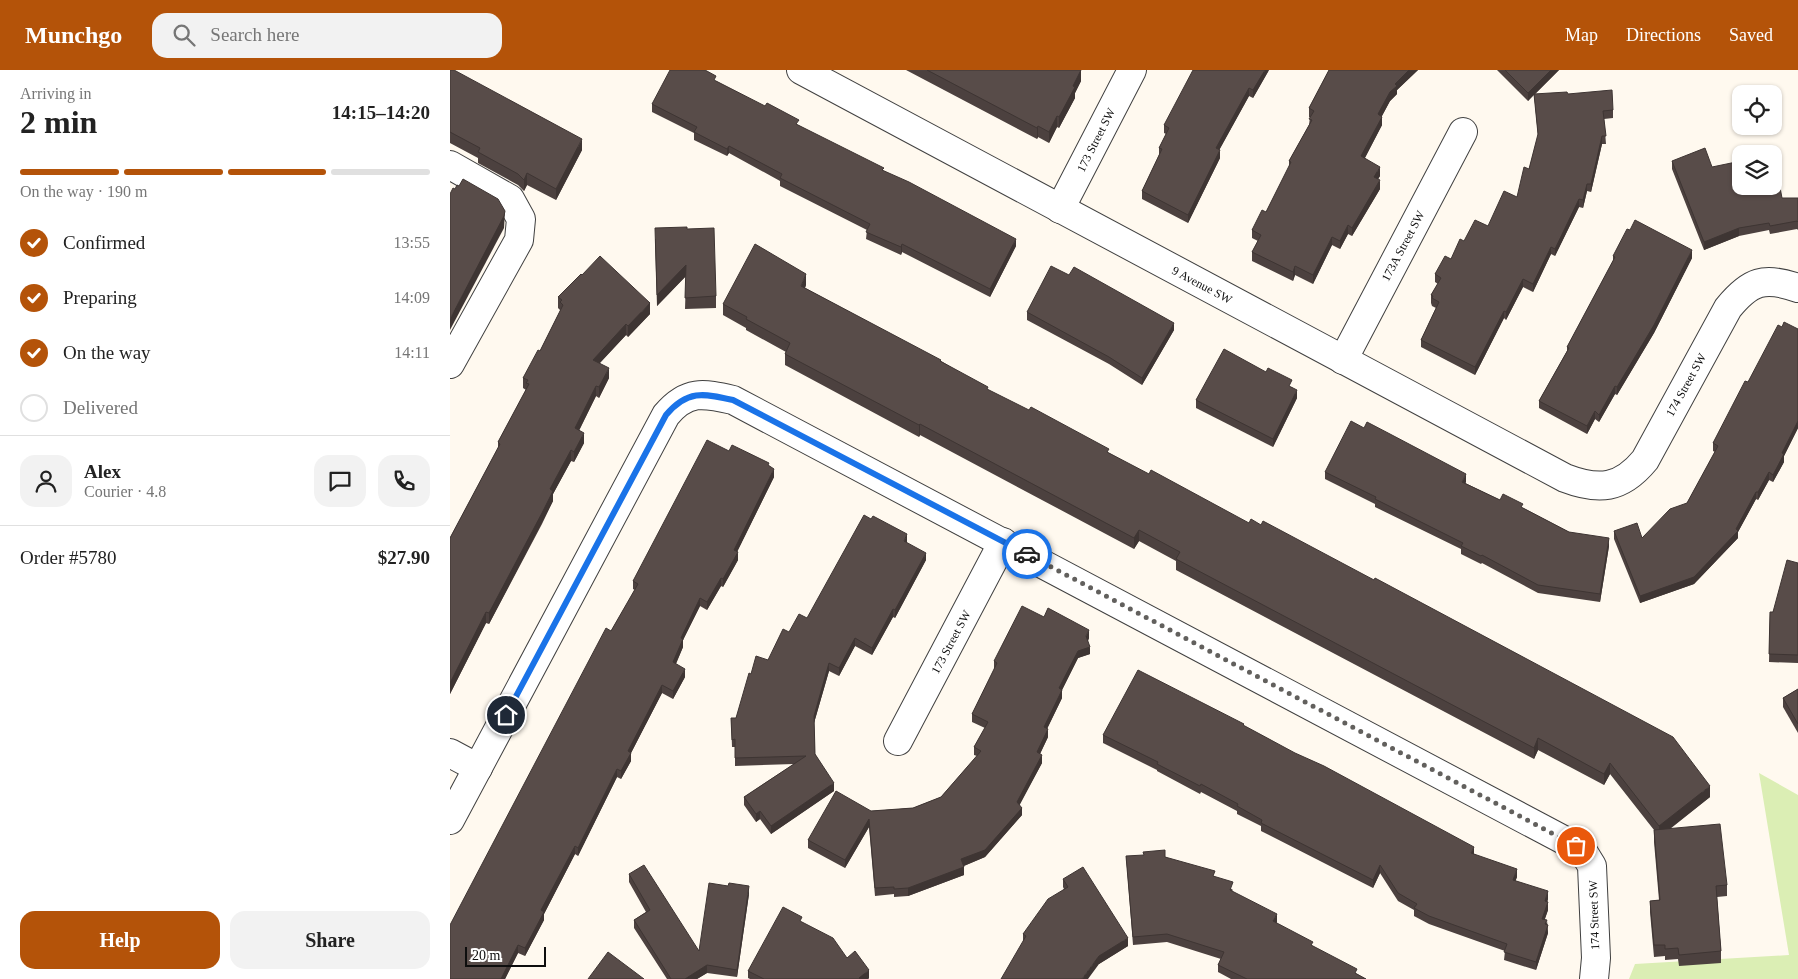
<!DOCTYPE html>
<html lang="en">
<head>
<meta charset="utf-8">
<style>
	:root { --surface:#fff; --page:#f2f2f2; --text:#222; --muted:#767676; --line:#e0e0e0; --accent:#b45309 }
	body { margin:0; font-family:"Times New Roman",serif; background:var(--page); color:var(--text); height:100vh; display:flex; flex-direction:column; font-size:19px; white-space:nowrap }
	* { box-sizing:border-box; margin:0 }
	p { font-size:16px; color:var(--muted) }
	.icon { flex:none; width:28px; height:28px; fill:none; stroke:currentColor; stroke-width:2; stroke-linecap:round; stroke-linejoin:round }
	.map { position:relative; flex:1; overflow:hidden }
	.details { display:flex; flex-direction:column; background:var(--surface); width:450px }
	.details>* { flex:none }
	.buttons { position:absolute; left:1282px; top:15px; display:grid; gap:10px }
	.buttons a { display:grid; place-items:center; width:50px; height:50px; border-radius:10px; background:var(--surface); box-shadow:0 1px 4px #0004; font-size:25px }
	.scale { position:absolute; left:15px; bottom:12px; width:81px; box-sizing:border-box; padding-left:5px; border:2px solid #0e0e0e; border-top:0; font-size:14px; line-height:18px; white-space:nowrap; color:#0e0e0e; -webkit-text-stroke:4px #fff; paint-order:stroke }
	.pin { position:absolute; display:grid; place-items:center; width:42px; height:42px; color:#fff; margin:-21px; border:2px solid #fff; border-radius:50%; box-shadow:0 1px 5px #0007 }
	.courier { position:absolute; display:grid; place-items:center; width:50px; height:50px; margin:-25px; border:4px solid #1a73e8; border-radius:50%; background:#fff; color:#222; box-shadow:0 1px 6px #0007 }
	.head em { font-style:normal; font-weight:700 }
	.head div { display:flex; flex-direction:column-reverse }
	.head { display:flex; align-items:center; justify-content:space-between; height:85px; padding:0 20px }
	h1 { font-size:32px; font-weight:700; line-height:38px }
	.bar { display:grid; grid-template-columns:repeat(4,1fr); gap:8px 5px; align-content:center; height:60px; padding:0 20px }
	.bar i { height:6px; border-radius:4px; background:var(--line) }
	.bar .current { background:var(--accent) }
	.bar p { grid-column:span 4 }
	.line { display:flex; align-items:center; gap:12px; padding:0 20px; border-top:1px solid var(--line) }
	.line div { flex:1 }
	.round { display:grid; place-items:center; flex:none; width:52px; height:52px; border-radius:15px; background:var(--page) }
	ol { padding:0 20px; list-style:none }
	li { display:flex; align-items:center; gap:15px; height:55px }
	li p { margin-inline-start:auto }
	li .icon { padding:5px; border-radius:50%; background:var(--accent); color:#fff; stroke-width:4 }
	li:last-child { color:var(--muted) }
	li i { width:28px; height:28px; border:2px solid var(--line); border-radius:50% }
	.action { display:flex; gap:10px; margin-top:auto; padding:10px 20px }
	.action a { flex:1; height:58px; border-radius:15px; background:var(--accent); color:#fff; font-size:20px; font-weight:700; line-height:58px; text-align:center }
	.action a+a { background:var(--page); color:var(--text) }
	header { display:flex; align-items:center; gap:30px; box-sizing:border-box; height:70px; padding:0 25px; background:var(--accent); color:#fff }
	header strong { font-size:24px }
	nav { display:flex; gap:28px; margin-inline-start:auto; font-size:18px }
	.search { width:350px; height:45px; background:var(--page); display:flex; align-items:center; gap:12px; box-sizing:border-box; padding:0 18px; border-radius:15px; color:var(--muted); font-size:19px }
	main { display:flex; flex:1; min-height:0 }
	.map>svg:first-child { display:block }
	.green { fill:#dbeeb4 }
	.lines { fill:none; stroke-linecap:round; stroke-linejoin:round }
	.minor-casing { stroke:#414141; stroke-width:30 }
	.minor { stroke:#fff; stroke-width:28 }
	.wall { fill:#4c413f }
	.shaded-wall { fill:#3e3533 }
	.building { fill:#584c49; stroke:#3e3533 }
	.done { stroke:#62605d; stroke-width:5; stroke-dasharray:0 9 }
	.route { stroke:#1a73e8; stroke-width:6 }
	.labels { text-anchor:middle; stroke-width:5; stroke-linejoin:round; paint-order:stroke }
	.street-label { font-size:12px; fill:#0e0e0e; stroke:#fff }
</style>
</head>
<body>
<header>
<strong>Munchgo</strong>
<div class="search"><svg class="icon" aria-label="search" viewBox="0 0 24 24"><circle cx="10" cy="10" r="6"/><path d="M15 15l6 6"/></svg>Search here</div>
<nav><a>Map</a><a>Directions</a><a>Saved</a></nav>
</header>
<main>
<section class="details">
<div class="head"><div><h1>2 min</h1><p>Arriving in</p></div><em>14:15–14:20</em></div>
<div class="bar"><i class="current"></i><i class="current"></i><i class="current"></i><i></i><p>On the way · 190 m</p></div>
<ol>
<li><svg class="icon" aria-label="check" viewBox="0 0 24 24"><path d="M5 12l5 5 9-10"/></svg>Confirmed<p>13:55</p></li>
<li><svg class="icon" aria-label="check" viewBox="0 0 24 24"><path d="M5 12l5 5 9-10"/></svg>Preparing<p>14:09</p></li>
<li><svg class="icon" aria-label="check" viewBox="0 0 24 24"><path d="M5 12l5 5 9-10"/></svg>On the way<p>14:11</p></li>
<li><i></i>Delivered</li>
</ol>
<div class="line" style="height:90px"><a class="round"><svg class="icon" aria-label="person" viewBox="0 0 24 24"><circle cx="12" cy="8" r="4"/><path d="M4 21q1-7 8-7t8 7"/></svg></a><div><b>Alex</b><p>Courier · 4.8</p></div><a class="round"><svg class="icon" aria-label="chat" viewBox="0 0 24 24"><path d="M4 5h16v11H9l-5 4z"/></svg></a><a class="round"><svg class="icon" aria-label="phone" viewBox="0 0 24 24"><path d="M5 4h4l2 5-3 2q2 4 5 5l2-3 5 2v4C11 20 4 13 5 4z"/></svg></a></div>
<div class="line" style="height:65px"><div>Order #5780</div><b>$27.90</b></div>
<div class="action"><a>Help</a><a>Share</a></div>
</section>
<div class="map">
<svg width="1348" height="909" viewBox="0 0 1348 909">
	<rect width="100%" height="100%" fill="#fff9ef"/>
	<polygon class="green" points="1309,703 1348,725 1348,909 1179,909 1185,894 1339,885"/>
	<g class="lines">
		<g class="minor-casing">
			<g id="minor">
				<path d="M351 0 1115 408C1149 421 1171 419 1195 390L1278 238C1300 211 1314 206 1348 218"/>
				<polyline points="0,95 60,129 71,149 69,170 0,294"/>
				<polyline points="610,139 682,0"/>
				<polyline points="893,290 1013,62"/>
				<polyline points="448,671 553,472"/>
				<polyline points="0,683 28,698"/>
				<path d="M0 750 216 345C237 320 253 323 283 330L1125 776 1134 783 1142 796 1146 888 1144 909"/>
			</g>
		</g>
		<use href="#minor" class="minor"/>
	</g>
	<g class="wall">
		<polygon points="0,0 132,80 106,130 77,115 74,121 68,115 28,93 28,88 0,73"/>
		<polygon points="456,0 631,0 631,11 625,23 625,28 609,58 607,57 599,73 588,67 587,69"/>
		<polygon points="819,0 803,28 799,26 769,80 770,88 738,153 692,129 692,121 709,85 709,78 716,64 714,63 714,55"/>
		<polygon points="879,0 968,0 947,20 947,24 940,31 932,46 932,55 915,88 930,106 928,109 930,119 902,166 898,164 890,179 882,175 863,214 845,205 843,211 802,191 802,182 808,171 802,168 802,160 816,142 839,97 839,91 859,55 860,47 859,47 859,38"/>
		<polygon points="1047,0 1109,0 1085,24 1118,24 1163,40 1163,48 1154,49 1156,74 1152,74 1141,122 1137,121 1133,138 1129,137 1105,186 1101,184 1083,222 1073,217 1056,250 1054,248 1025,305 971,277 971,270 986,238 982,236 981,233 981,225 988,214 985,212 985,204 1001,189 1014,171 1038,156 1067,127 1079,99 1088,66 1084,24 1078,31"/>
		<polygon points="266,11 434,101 566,176 540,227 452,182 451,185 416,169 417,160 330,116 330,111 279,83 277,86 244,70 244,63 202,42 202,34"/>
		<polygon points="1222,91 1262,97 1332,128 1348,128 1348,160 1347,159 1320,164 1319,160 1289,166 1254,180 1222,99"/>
		<polygon points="237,159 266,226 266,238 235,239 236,206 207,236 205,169"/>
		<polygon points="1163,186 1242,188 1204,263 1167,325 1165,324 1149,352 1145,349 1137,364 1089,338 1089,331 1117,281 1117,277 1163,191"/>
		<polygon points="356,215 355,218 491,291 538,320 659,383 1260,727 1220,759 1277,815 1277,826 1267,827 1271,881 1271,893 1229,896 1228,889 1215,890 1215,886 1204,887 1200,842 1200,831 1209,830 1204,772 1204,760 1160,704 1154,715 1088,680 1084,689 726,500 726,491 689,471 684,479 470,365 469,367 335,295 335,284 336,282 296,260 296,258 273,245 273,234"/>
		<polygon points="108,227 200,244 178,267 176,265 150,293 159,308 149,328 146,326 129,360 134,373 124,392 121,391 103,424 103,431 92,454 39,554 36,553 0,624 0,468 48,378 48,372 76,320 73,318 73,308 90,281 110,241 110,240 108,238"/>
		<polygon points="577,242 724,260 692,315 659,294 577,250"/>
		<polygon points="1332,257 1348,259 1348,358 1334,386 1334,392 1323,412 1319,410 1308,430 1306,429 1288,462 1288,468 1244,514 1190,533 1164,469 1164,461 1192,468 1237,433 1265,382 1263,381 1263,373 1298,312"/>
		<polygon points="842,317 847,328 823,377 746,338 746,330"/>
		<polygon points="279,381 319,396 324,407 287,482 288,490 273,517 271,516 257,540 250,536 233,570 233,577 226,594 235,607 223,629 212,623 181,683 181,691 171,709 167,707 128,786 125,784 94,844 94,850 75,886 68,883 55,909 0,909 161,561 185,520 183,519 183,511"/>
		<polygon points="875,402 1016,412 1015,413 1050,430 1073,438 1119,462 1159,476 1150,532 1088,523 1032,493 1031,494 1011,484 1011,479 925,437 925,434 875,409"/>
		<polygon points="457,473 476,490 445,548 443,547 422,585 405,576 389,606 379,601 364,653 365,684 384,721 321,764 310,749 306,752 294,735 294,727 344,694 285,696 285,677 282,677 281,648 286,648 301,604 318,590 339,562"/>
		<polygon points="1348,493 1348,593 1319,592 1320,542 1323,542"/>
		<polygon points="594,547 639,568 638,571 640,584 628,588 612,620 612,628 597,659 598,667 590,684 592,693 569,735 572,745 535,787 514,796 514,805 458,826 444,827 444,824 425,826 419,757 395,798 358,778 358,770 421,741 463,738 491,727 527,686 524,685 524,677 535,658 522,652 522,644 544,600 544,591"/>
		<polygon points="1348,619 1348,663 1333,637 1333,628"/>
		<polygon points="794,656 1024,784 1067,807 1065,811 1098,829 1097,832 1098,840 1095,849 1097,855 1098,863 1086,900 1054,890 1055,881 979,854 964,846 964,840 948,831 930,803 923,818 811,761 811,756 787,744 787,741 751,722 750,724 707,701 707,700 653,673 653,665"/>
		<polygon points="676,786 715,787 765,807 783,820 782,821 827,852 826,853 907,904 916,909 781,909 768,902 768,895 771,889 717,872 683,875"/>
		<polygon points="179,804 249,881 299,824 287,907 257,903 247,909 217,909 184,858 184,850 196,842 179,812"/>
		<polygon points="613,809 678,876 649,894 573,871 573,864 614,819 613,817"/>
		<polygon points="352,852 397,888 419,908 418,909 300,909 298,908 298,901"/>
	</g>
	<g class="shaded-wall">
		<polygon points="631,0 631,11 625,23 625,28 609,58 609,47 623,16"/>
		<polygon points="815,0 819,0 803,28 803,20"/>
		<polygon points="959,0 968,0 947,20 947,24 940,31 928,53 928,44 940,22 945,14"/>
		<polygon points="1101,0 1109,0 1078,31 1078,23"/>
		<polygon points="799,18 799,26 766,86 766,78"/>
		<polygon points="607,46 607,57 599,73 599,62"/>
		<polygon points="932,47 932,55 911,95 911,86"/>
		<polygon points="588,56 588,67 587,69 587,58"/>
		<polygon points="1152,66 1152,74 1141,122 1141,114"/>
		<polygon points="132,69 132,80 106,130 106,119"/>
		<polygon points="279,76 279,83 277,86 277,79"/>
		<polygon points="770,80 770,88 738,153 738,145"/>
		<polygon points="930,97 930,106 924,116 924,107"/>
		<polygon points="77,103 77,115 74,121 74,110"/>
		<polygon points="930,110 930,119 902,166 902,158"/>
		<polygon points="1137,114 1137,121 1133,138 1133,130"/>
		<polygon points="1129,129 1129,137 1105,186 1105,179"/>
		<polygon points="55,141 54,158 0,260 0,249"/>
		<polygon points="898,155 898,164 890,179 890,171"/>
		<polygon points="1289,158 1289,166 1254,180 1254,172"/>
		<polygon points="882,167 882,175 863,214 863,205"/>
		<polygon points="566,169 566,176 540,227 540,219"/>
		<polygon points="452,174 452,182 451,185 451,177"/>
		<polygon points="1101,177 1101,184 1083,222 1083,214"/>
		<polygon points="1242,180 1242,188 1204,263 1167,325 1167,317"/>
		<polygon points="236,195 236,206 207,236 207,225"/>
		<polygon points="845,196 845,205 843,211 843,202"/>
		<polygon points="356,204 356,215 351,227 351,216"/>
		<polygon points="1073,209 1073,217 1056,250 1056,242"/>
		<polygon points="200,233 200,244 178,267 178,256"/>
		<polygon points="1054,241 1054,248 1025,305 1025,297"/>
		<polygon points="724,253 724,260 692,315 692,308"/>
		<polygon points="176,254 176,265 143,300 143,290"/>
		<polygon points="159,298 159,308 149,328 149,317"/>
		<polygon points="146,316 146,326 125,369 125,358"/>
		<polygon points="1165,316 1165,324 1149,352 1149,345"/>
		<polygon points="847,320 847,328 823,377 823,369"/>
		<polygon points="1145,341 1145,349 1137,364 1137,356"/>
		<polygon points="1348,351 1348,358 1334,386 1334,392 1323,412 1323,405 1332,383"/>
		<polygon points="470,354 470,365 469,367 469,355"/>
		<polygon points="134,363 134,373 124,392 124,382"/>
		<polygon points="121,380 121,391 103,424 103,431 39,554 39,543 100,419"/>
		<polygon points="324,399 324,407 284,488 284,480"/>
		<polygon points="1319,402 1319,410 1308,430 1308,422"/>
		<polygon points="1016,404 1016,412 1012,419 1012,412"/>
		<polygon points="1306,422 1306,429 1288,462 1288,468 1244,514 1190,533 1190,526 1286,459"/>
		<polygon points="689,460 689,471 684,479 684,468"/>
		<polygon points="457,464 457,472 454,478 454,471"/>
		<polygon points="1159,468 1159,476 1150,532 1150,524"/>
		<polygon points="288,482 288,490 273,517 273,509"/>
		<polygon points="476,483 476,490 445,548 445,540"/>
		<polygon points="271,508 271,516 257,540 257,532"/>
		<polygon points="250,528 250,536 233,570 233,577 223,600 223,592 231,568"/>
		<polygon points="443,539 443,547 422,585 422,578"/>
		<polygon points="36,542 36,553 0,624 0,613"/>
		<polygon points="639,560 639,568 636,574 636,566"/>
		<polygon points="405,568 405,576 389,606 389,598"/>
		<polygon points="640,577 640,584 628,588 609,626 609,618 628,581"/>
		<polygon points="379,593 379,601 364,653 364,646"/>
		<polygon points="235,599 235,607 223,629 223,621"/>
		<polygon points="212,615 212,623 181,683 181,691 171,709 171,701 178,681"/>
		<polygon points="612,620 612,628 594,665 594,657"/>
		<polygon points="598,659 598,667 587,690 587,682"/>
		<polygon points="1088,668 1088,680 1084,689 1084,678"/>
		<polygon points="592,685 592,693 567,740 567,732"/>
		<polygon points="1160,693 1160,704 1154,715 1154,704"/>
		<polygon points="167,699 167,707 128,786 128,778"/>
		<polygon points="384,713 384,721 321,764 321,756"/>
		<polygon points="1260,716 1260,727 1209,767 1209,756"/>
		<polygon points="572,738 572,745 535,787 511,797 511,789"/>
		<polygon points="310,741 310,749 306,752 306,744"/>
		<polygon points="419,749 419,757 395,798 395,790"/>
		<polygon points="125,776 125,784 94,844 94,850 75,886 75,878 91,840"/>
		<polygon points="1024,777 1024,785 1021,783"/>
		<polygon points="930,795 930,803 923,818 923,810"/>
		<polygon points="514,797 514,805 458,826 458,818"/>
		<polygon points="1067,799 1067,807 1063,818 1063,810"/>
		<polygon points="299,816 299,824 287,907 287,900"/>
		<polygon points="1098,821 1098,829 1095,839 1095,831"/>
		<polygon points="1098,832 1098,840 1092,856 1092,849"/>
		<polygon points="827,844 827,852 823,859 823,851"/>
		<polygon points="1097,850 1098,863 1086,900 1086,892"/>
		<polygon points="678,868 678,876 649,894 638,909 632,909 649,886"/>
		<polygon points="68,875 68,883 55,909 51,909"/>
		<polygon points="257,895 257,903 247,909 235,909"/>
		<polygon points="419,900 419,908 418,909 409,909 409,908"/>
	</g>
	<g class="building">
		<polygon points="0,0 4,0 132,69 106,119 77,103 74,110 68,104 28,82 30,78 0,62"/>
		<polygon points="220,0 255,0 266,6 264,10 315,36 317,33 349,50 346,54 434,98 432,100 459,112 566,169 540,219 452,174 451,177 416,162 420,154 330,108 332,104 279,76 277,79 244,62 247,57 202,34"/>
		<polygon points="477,0 631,0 623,16 625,17 609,47 607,46 599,62 588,56 587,58"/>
		<polygon points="743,0 815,0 803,20 799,18 766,78 770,80 738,145 692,121 712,79 709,78 719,58 714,55"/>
		<polygon points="879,0 959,0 945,14 947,16 940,22 928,44 932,47 911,86 930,97 924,107 930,110 902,158 898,155 890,171 882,167 863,205 845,196 843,202 802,182 811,165 802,160 812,140 816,142 841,92 839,91 862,50 859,49 864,41 859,38"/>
		<polygon points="1055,0 1101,0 1078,23"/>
		<polygon points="1162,20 1163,40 1153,41 1156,66 1152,66 1141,114 1137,114 1133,130 1129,129 1105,179 1101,177 1083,214 1073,209 1056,242 1054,241 1025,297 971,270 989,232 982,228 983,226 981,225 991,208 985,204 995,186 1001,189 1010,169 1014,171 1025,150 1038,156 1054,121 1067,127 1074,97 1079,99 1088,64 1084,24 1117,22 1118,24"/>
		<polygon points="1255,78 1262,97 1291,91 1291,116 1324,116 1324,86 1332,128 1348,128 1348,152 1347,151 1320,156 1319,153 1289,158 1254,172 1222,91"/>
		<polygon points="13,109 48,129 55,141 54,146 0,249 0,124 3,118 5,119 7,115 9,116"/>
		<polygon points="1185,150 1242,180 1204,255 1167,317 1165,316 1149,345 1145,341 1137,356 1089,331 1119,278 1117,277 1165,187 1163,186 1177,159 1180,160"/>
		<polygon points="237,157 237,159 264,158 266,226 235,228 236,195 207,225 205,158"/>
		<polygon points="305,174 356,204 351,216 491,290 490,291 538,317 537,319 579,340 581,337 659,379 657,382 699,404 701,400 799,453 801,449 811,455 813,451 924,510 925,508 1223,667 1260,716 1209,756 1160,693 1154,704 1088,668 1084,678 726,489 730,482 689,460 684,468 470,354 469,355 335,284 340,273 296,249 297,247 273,234"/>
		<polygon points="150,186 200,233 178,256 176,254 143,290 159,298 149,317 146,316 125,358 134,363 124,382 121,380 100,419 103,421 92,443 39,543 36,542 0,613 0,468 50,374 48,372 79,314 76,313 78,310 73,308 88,280 90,281 113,235 110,232 112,230 108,227 131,204 132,205"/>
		<polygon points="601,196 619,205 624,197 724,253 692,308 659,287 577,242"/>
		<polygon points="1334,252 1348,259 1348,351 1332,383 1334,384 1323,405 1319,402 1308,422 1306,422 1286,459 1288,461 1244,507 1190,526 1164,461 1187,453 1192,468 1220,439 1237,433 1268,376 1263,373 1295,311 1298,312 1328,255 1332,257"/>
		<polygon points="774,279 816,302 818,298 842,310 839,316 847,320 823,369 746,330"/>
		<polygon points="901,351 914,358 917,352 940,364 1016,404 1012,412 1050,430 1053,424 1073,434 1071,437 1119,462 1159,468 1150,524 1088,515 1032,485 1031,486 1011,476 1013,473 925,429 926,427 875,402"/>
		<polygon points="257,370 279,381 282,375 319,393 318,395 324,399 284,480 288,482 273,509 271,508 257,532 250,528 231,568 233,569 223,592 235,599 223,621 212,615 178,681 181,683 171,701 167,699 128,778 125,776 91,840 94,842 75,878 68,875 51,909 0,909 0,855 156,558 161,561 188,514 183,511"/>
		<polygon points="414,445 421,449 423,446 457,464 454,471 476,483 445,540 443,539 422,578 405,568 389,598 379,593 364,646 365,684 384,713 321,756 310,741 306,744 294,727 356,686 285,688 285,669 282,670 281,648 286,648 299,603 301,604 306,586 318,590 333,559 339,562 349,544 357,548"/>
		<polygon points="1337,490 1348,493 1348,585 1319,584 1320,542 1323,542"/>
		<polygon points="572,536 594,547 598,538 639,560 636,566 640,577 628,581 609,618 612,620 594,657 598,659 587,682 592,685 567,732 572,738 535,780 511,789 514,797 458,818 444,819 444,817 425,818 419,749 395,790 358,770 386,721 421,741 463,738 491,727 531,681 524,677 538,652 522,644 547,593 544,591"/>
		<polygon points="688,600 794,654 793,655 845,683 874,696 1024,777 1021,783 1067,799 1063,810 1098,821 1095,831 1098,832 1092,849 1097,850 1095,854 1098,855 1086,892 1054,882 1057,874 979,846 964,838 967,834 948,823 930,795 923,810 811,753 812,750 787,736 788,734 751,714 750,716 707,694 708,692 653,665"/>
		<polygon points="1348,619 1348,654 1333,628"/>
		<polygon points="1270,754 1277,815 1266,816 1271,881 1229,885 1228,878 1215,879 1215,875 1204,875 1200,831 1210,830 1204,760"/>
		<polygon points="715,780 715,787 765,801 763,806 783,812 780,820 827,844 823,851 863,872 861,875 907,899 905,903 916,909 797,909 768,895 774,882 717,864 683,867 676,786 694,785 693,782"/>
		<polygon points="194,795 249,881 259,813 278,816 279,813 299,816 287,900 257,895 235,909 221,909 184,850 200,840 179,804"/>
		<polygon points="633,797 678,868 649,886 632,909 551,909 576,866 573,864 598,829 618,817 613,809"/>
		<polygon points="333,837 352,847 350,851 383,868 397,888 405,881 419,900 409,908 410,909 314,909 298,901"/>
		<polygon points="158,882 194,909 138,909"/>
	</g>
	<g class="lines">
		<polyline class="done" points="577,484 1126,776"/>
		<path class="route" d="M56 645 216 345C237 320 253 323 283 330L577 484"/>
	</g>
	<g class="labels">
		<g class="street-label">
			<text transform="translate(646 70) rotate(-63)" y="4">173 Street SW</text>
			<text transform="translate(953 176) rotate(-62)" y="4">173A Street SW</text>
			<text transform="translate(752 215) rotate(28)" y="4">9 Avenue SW</text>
			<text transform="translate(1236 315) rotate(-61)" y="4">174 Street SW</text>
			<text transform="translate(501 572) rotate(-62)" y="4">173 Street SW</text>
			<text transform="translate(1144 845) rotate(-92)" y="4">174 Street SW</text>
		</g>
	</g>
</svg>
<div class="buttons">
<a><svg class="icon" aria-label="locate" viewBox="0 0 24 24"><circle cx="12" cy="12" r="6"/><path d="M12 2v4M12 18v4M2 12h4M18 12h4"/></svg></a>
<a><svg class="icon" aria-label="layers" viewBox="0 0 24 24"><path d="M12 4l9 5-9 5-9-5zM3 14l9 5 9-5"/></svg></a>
</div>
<div class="scale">20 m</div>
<div class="pin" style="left:1126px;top:776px;background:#ea580c"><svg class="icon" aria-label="bag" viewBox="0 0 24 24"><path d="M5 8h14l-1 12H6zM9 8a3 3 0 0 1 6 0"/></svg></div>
<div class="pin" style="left:56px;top:645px;background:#1f2937"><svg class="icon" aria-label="home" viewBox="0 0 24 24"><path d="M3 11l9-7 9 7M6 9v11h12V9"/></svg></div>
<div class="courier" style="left:577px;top:484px"><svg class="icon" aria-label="car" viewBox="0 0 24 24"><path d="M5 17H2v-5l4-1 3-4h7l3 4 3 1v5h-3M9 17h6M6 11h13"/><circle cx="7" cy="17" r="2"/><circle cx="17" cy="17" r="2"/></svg></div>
</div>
</main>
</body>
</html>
